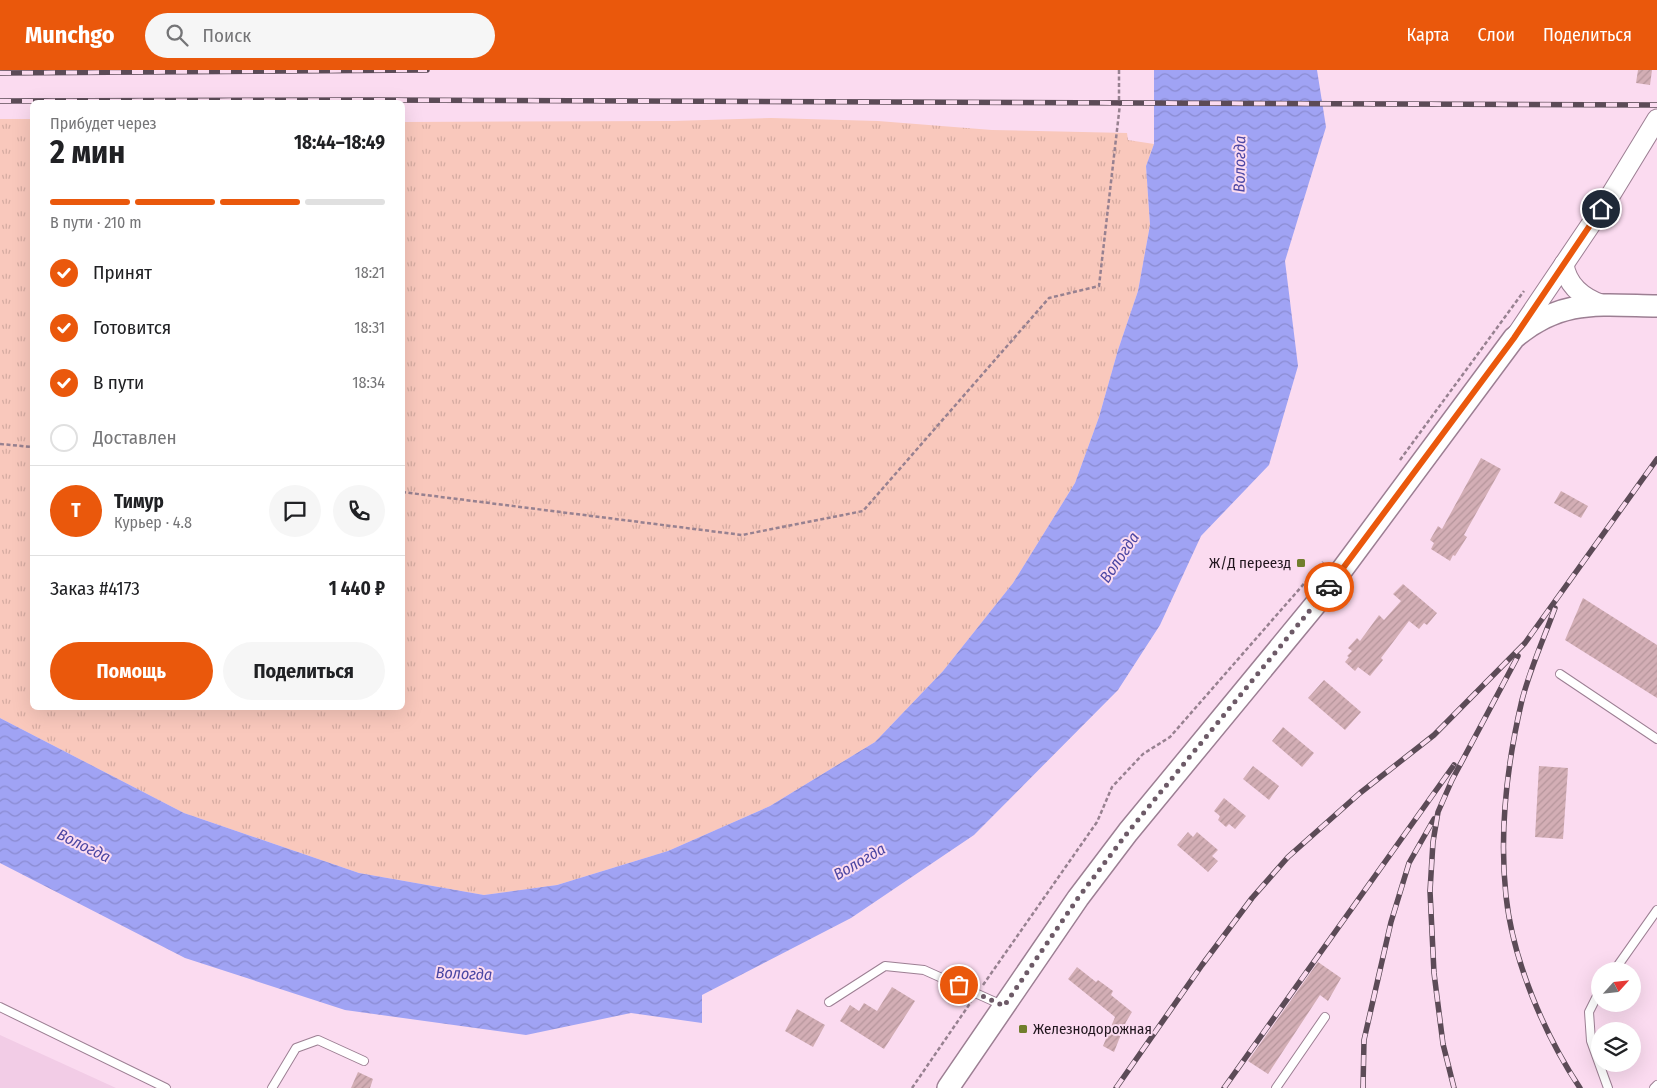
<!DOCTYPE html>
<html lang="ru">
<head>
<meta charset="utf-8">
<style>
	:root { --surface:#fff; --page:#f6f6f6; --text:#202124; --muted:#757577; --line:#e0e0e0; --accent:#ea580c }
	body { margin:0; font-family:"Fira Sans Condensed",sans-serif; background:var(--page); color:var(--text); height:100vh; display:flex; flex-direction:column; font-size:19px; white-space:nowrap }
	* { box-sizing:border-box; margin:0 }
	p { font-size:16px; color:var(--muted) }
	.icon { flex:none; width:28px; height:28px; fill:none; stroke:currentColor; stroke-width:2; stroke-linecap:round; stroke-linejoin:round }
	.map { position:relative; flex:1; overflow:hidden }
	.side { position:absolute; left:30px; top:30px; width:375px; height:610px; display:flex; flex-direction:column; background:var(--surface); border-radius:8px; box-shadow:0 5px 20px #0002 }
	.side>* { flex:none }
	.needle { width:32px; rotate:63deg }
	.tools { position:absolute; left:1591px; top:892px; display:grid; gap:10px }
	.tools a { display:grid; place-items:center; width:50px; height:50px; border-radius:50%; background:var(--surface); box-shadow:0 5px 20px #0002; font-size:25px }
	.pin { position:absolute; display:grid; place-items:center; width:42px; height:42px; color:#fff; margin:-21px; border:2px solid #fff; border-radius:50%; box-shadow:0 1px 5px #0007 }
	.courier { position:absolute; display:grid; place-items:center; width:50px; height:50px; margin:-25px; border:4px solid #ea580c; border-radius:50%; background:#fff; color:#222; box-shadow:0 1px 6px #0007 }
	.summary em { font-style:normal; font-weight:700 }
	.summary div { display:flex; flex-direction:column-reverse }
	.summary { display:flex; align-items:center; justify-content:space-between; height:85px; padding:0 20px }
	h1 { font-size:32px; font-weight:700; line-height:38px }
	.bar { display:grid; grid-template-columns:repeat(4,1fr); gap:8px 5px; align-content:center; height:60px; padding:0 20px }
	.bar i { height:6px; border-radius:4px; background:var(--line) }
	.bar .selected { background:var(--accent) }
	.bar p { grid-column:span 4 }
	.line { display:flex; align-items:center; gap:12px; padding:0 20px; border-top:1px solid var(--line) }
	.line div { flex:1 }
	.round { display:grid; place-items:center; flex:none; width:52px; height:52px; border-radius:26px; background:var(--page) }
	ol { padding:0 20px; list-style:none }
	li { display:flex; align-items:center; gap:15px; height:55px }
	li p { margin-inline-start:auto }
	li .icon { padding:5px; border-radius:50%; background:var(--accent); color:#fff; stroke-width:4 }
	li:last-child { color:var(--muted) }
	li i { width:28px; height:28px; border:2px solid var(--line); border-radius:50% }
	.action { display:flex; gap:10px; margin-top:auto; padding:10px 20px }
	.action a { flex:1; height:58px; border-radius:30px; background:var(--accent); color:#fff; font-size:20px; font-weight:700; line-height:58px; text-align:center }
	.action a+a { background:var(--page); color:var(--text) }
	header { display:flex; align-items:center; gap:30px; box-sizing:border-box; height:70px; padding:0 25px; background:var(--accent); color:#fff }
	header strong { font-size:24px }
	nav { display:flex; gap:28px; margin-inline-start:auto; font-size:18px }
	.search { width:350px; height:45px; background:var(--page); display:flex; align-items:center; gap:12px; box-sizing:border-box; padding:0 18px; border-radius:28px; color:var(--muted); font-size:19px }
	.map>svg:first-child { display:block }
	.built { fill:#f2cce6 }
	.grass { fill:url(#grass-tufts) }
	.water { fill:url(#water-waves) }
	.building { fill:url(#building-hatch) }
	.lines { fill:none; stroke-linecap:round; stroke-linejoin:round }
	.service-casing { stroke:#9c7f93; stroke-width:10 }
	.tertiary-casing { stroke:#9c7f93; stroke-width:21 }
	.secondary-casing { stroke:#9c7f93; stroke-width:24 }
	.path { stroke:#978190; stroke-width:2.5; stroke-dasharray:4 2.5; stroke-linecap:butt }
	.service { stroke:#fff; stroke-width:8 }
	.tertiary { stroke:#fff; stroke-width:19 }
	.secondary { stroke:#fff; stroke-width:21 }
	.rail-casing { stroke:#5c4b57; stroke-width:5.5 }
	.rail { stroke:#fbdbf0; stroke-width:4; stroke-dasharray:11; stroke-linecap:butt }
	.done { stroke:#6d5a67; stroke-width:5; stroke-dasharray:0 9 }
	.route { stroke:#ea580c; stroke-width:6 }
	.poi-dot { fill:#717e2c; stroke:#fbdbf0; stroke-width:2 }
	.labels { text-anchor:middle; stroke-width:4; stroke-linejoin:round; paint-order:stroke }
	.poi-label { font-size:15px; fill:#20151d; stroke:#fbdbf0; text-anchor:end }
	.water-label { font-size:16px; font-style:italic; fill:#4b46a3; stroke:#fbdbf0 }
</style>
</head>
<body>
<header>
<strong>Munchgo</strong>
<div class="search"><svg class="icon" aria-label="search" viewBox="0 0 24 24"><circle cx="10" cy="10" r="6"/><path d="M15 15l6 6"/></svg>Поиск</div>
<nav><a>Карта</a><a>Слои</a><a>Поделиться</a></nav>
</header>
<div class="map">
<svg width="1657" height="1018" viewBox="0 0 1657 1018">
	<defs>
		<pattern id="grass-tufts" width="24" height="20" patternUnits="userSpaceOnUse" patternTransform="scale(1.25)"><rect width="24" height="20" fill="#f9c8bc"/><path d="M3 7l-1-3M5 7V3M7 7l1-3M15 17l-1-3M17 17v-4M19 17l1-3" fill="none" stroke="#d5aba1"/></pattern>
		<pattern id="water-waves" width="16" height="10" patternUnits="userSpaceOnUse" patternTransform="scale(1.25)"><rect width="16" height="10" fill="#a0a3f4"/><path d="M0 5q4-4 8 0t8 0" fill="none" stroke="#8a8bd1"/></pattern>
		<pattern id="building-hatch" width="6" height="6" patternUnits="userSpaceOnUse" patternTransform="scale(1.25)"><rect width="6" height="6" fill="#d3aeb5"/><path d="M-1 1l2-2M0 6l6-6M5 7l2-2" fill="none" stroke="#b5959b"/></pattern>
	</defs>
	<rect width="100%" height="100%" fill="#fbdbf0"/>
	<polygon class="built" points="0,965 116,1018 0,1018"/>
	<polygon class="grass" points="771,48 878,51 992,60 1127,63 1128,70 1154,74 1146,96 1150,155 1138,221 1118,280 1099,347 1075,413 1013,513 943,601 875,672 770,736 668,781 557,815 484,825 359,803 184,743 0,648 0,49 32,49 32,638 402,638 403,52 673,51"/>
	<polygon class="water" points="1154,0 1317,0 1326,57 1285,191 1298,296 1269,395 1201,466 1160,555 1118,620 974,765 851,848 702,925 702,953 631,943 526,965 345,940 185,888 0,793 0,648 184,743 359,803 484,825 557,815 668,781 770,736 875,672 943,601 1013,513 1075,413 1099,347 1118,280 1138,221 1150,155 1146,96 1154,74"/>
	<g class="building">
		<polygon points="1638,0 1652,0 1650,15 1636,13"/>
		<polygon points="1481,388 1501,399 1464,465 1467,467 1455,486 1453,485 1450,491 1431,479 1434,473 1430,470 1438,456 1442,459"/>
		<polygon points="1561,421 1588,436 1581,448 1554,433"/>
		<polygon points="1403,514 1437,543 1427,555 1424,553 1419,559 1409,551 1381,588 1383,590 1370,606 1358,597 1355,601 1345,592 1349,587 1347,586 1352,581 1348,578 1357,568 1360,571 1379,545 1384,550 1401,531 1393,524"/>
		<polygon points="1583,528 1657,575 1657,628 1565,570"/>
		<polygon points="1324,610 1361,642 1345,660 1308,628"/>
		<polygon points="1283,657 1314,683 1302,697 1272,671"/>
		<polygon points="1253,696 1279,716 1269,730 1243,709"/>
		<polygon points="1539,696 1568,698 1563,769 1535,767"/>
		<polygon points="1224,728 1246,746 1235,759 1229,754 1226,757 1218,750 1220,746 1214,741"/>
		<polygon points="1188,762 1193,767 1197,762 1218,780 1212,786 1218,791 1208,802 1177,775"/>
		<polygon points="1318,892 1341,908 1328,931 1320,925 1268,1004 1248,991"/>
		<polygon points="1077,897 1096,912 1098,910 1113,921 1111,925 1132,942 1126,952 1114,982 1103,976 1115,947 1068,909"/>
		<polygon points="892,917 915,931 884,979 840,951 850,935 859,941 864,933 877,941"/>
		<polygon points="797,939 825,955 813,977 785,961"/>
		<polygon points="358,1002 373,1009 370,1018 351,1018"/>
	</g>
	<g class="lines">
		<g class="service-casing">
			<g id="service">
				<polyline points="1560,604 1657,669"/>
				<polyline points="1614,901 1657,840"/>
				<polyline points="1600,920 1589,942 1591,971 1608,1018"/>
				<polyline points="829,932 885,896 924,900 1002,935"/>
				<polyline points="0,937 166,1018"/>
				<polyline points="272,1018 296,978 318,970 364,991"/>
				<polyline points="1276,1018 1325,947"/>
				<polyline points="1654,1018 1657,1015"/>
			</g>
		</g>
		<g class="tertiary-casing">
			<g id="tertiary">
				<path d="M1564 194C1567 216 1583 228 1603 235"/>
				<polyline points="1517,264 1610,126 1657,49"/>
			</g>
		</g>
		<g class="secondary-casing">
			<path id="secondary" d="M948 1018 1078 828 1128 762 1324 524 1514 268C1561 228 1599 235 1657 236"/>
		</g>
		<g class="path">
			<polyline points="1119,0 1119,34"/>
			<polyline points="0,374 32,377"/>
			<polyline points="1400,390 1524,221"/>
			<polyline points="402,422 742,465 863,441 1049,228 1099,216 1120,34"/>
			<polyline points="983,915 1097,752 1112,717 1143,684 1170,667 1323,492"/>
			<polyline points="912,1018 971,932"/>
		</g>
		<use href="#service" class="service"/>
		<use href="#tertiary" class="tertiary"/>
		<use href="#secondary" class="secondary"/>
		<g class="rail-casing">
			<g id="rail">
				<polyline points="0,3 427,0"/>
				<polyline points="0,31 369,30 1657,35"/>
				<path d="M1555 538C1544 568 1530 599 1522 630 1507 694 1499 761 1506 826 1513 891 1544 964 1580 1018"/>
				<polyline points="1116,1018 1202,895 1252,828 1288,787 1360,723 1434,665 1525,573 1657,389"/>
				<polyline points="1224,1018 1454,695"/>
				<polyline points="1363,1018 1364,970 1391,852 1409,793 1434,749"/>
				<polyline points="1454,1018 1443,974 1434,903 1430,821 1433,772 1438,742 1452,710 1518,586"/>
			</g>
		</g>
		<use href="#rail" class="rail"/>
	</g>
	<g class="lines">
		<polyline class="done" points="959,915 1004,936 1078,828 1128,762 1329,517"/>
		<polyline class="route" points="1329,517 1514,268 1601,139"/>
	</g>
	<g class="poi-dot">
		<rect x="1296" y="488" width="10" height="10" rx="2.5"/>
		<rect x="1018" y="954" width="10" height="10" rx="2.5"/>
	</g>
	<g class="labels">
		<g class="poi-label">
			<text x="1291" y="498">Ж/Д переезд</text>
			<text x="1033" y="964" text-anchor="start">Железнодорожная</text>
		</g>
		<g class="water-label">
			<text transform="translate(1239 94) rotate(-89)" y="6">Вологда</text>
			<text transform="translate(1119 487) rotate(-56)" y="6">Вологда</text>
			<text transform="translate(84 775) rotate(26)" y="6">Вологда</text>
			<text transform="translate(859 791) rotate(-30)" y="6">Вологда</text>
			<text transform="translate(464 903) rotate(2)" y="6">Вологда</text>
		</g>
	</g>
</svg>
<div class="tools">
<a><svg class="needle" viewBox="-14 -14 28 28"><path d="M0-13l5 13h-10z" fill="#e53935"/><path d="M0 13l5-13h-10z" fill="#757577"/></svg></a>
<a><svg class="icon" aria-label="layers" viewBox="0 0 24 24"><path d="M12 4l9 5-9 5-9-5zM3 14l9 5 9-5"/></svg></a>
</div>
<div class="pin" style="left:959px;top:915px;background:#ea580c"><svg class="icon" aria-label="bag" viewBox="0 0 24 24"><path d="M5 8h14l-1 12H6zM9 8a3 3 0 0 1 6 0"/></svg></div>
<div class="pin" style="left:1601px;top:139px;background:#1f2937"><svg class="icon" aria-label="home" viewBox="0 0 24 24"><path d="M3 11l9-7 9 7M6 9v11h12V9"/></svg></div>
<div class="courier" style="left:1329px;top:517px"><svg class="icon" aria-label="car" viewBox="0 0 24 24"><path d="M5 17H2v-5l4-1 3-4h7l3 4 3 1v5h-3M9 17h6M6 11h13"/><circle cx="7" cy="17" r="2"/><circle cx="17" cy="17" r="2"/></svg></div>
<section class="side">
<div class="summary"><div><h1>2 мин</h1><p>Прибудет через</p></div><em>18:44–18:49</em></div>
<div class="bar"><i class="selected"></i><i class="selected"></i><i class="selected"></i><i></i><p>В пути · 210 m</p></div>
<ol>
<li><svg class="icon" aria-label="check" viewBox="0 0 24 24"><path d="M5 12l5 5 9-10"/></svg>Принят<p>18:21</p></li>
<li><svg class="icon" aria-label="check" viewBox="0 0 24 24"><path d="M5 12l5 5 9-10"/></svg>Готовится<p>18:31</p></li>
<li><svg class="icon" aria-label="check" viewBox="0 0 24 24"><path d="M5 12l5 5 9-10"/></svg>В пути<p>18:34</p></li>
<li><i></i>Доставлен</li>
</ol>
<div class="line" style="height:90px"><b class="round" style="background:var(--accent);color:#fff">Т</b><div><b>Тимур</b><p>Курьер · 4.8</p></div><a class="round"><svg class="icon" aria-label="chat" viewBox="0 0 24 24"><path d="M4 5h16v11H9l-5 4z"/></svg></a><a class="round"><svg class="icon" aria-label="phone" viewBox="0 0 24 24"><path d="M5 4h4l2 5-3 2q2 4 5 5l2-3 5 2v4C11 20 4 13 5 4z"/></svg></a></div>
<div class="line" style="height:65px"><div>Заказ #4173</div><b>1 440 ₽</b></div>
<div class="action"><a>Помощь</a><a>Поделиться</a></div>
</section>
</div>
</body>
</html>
